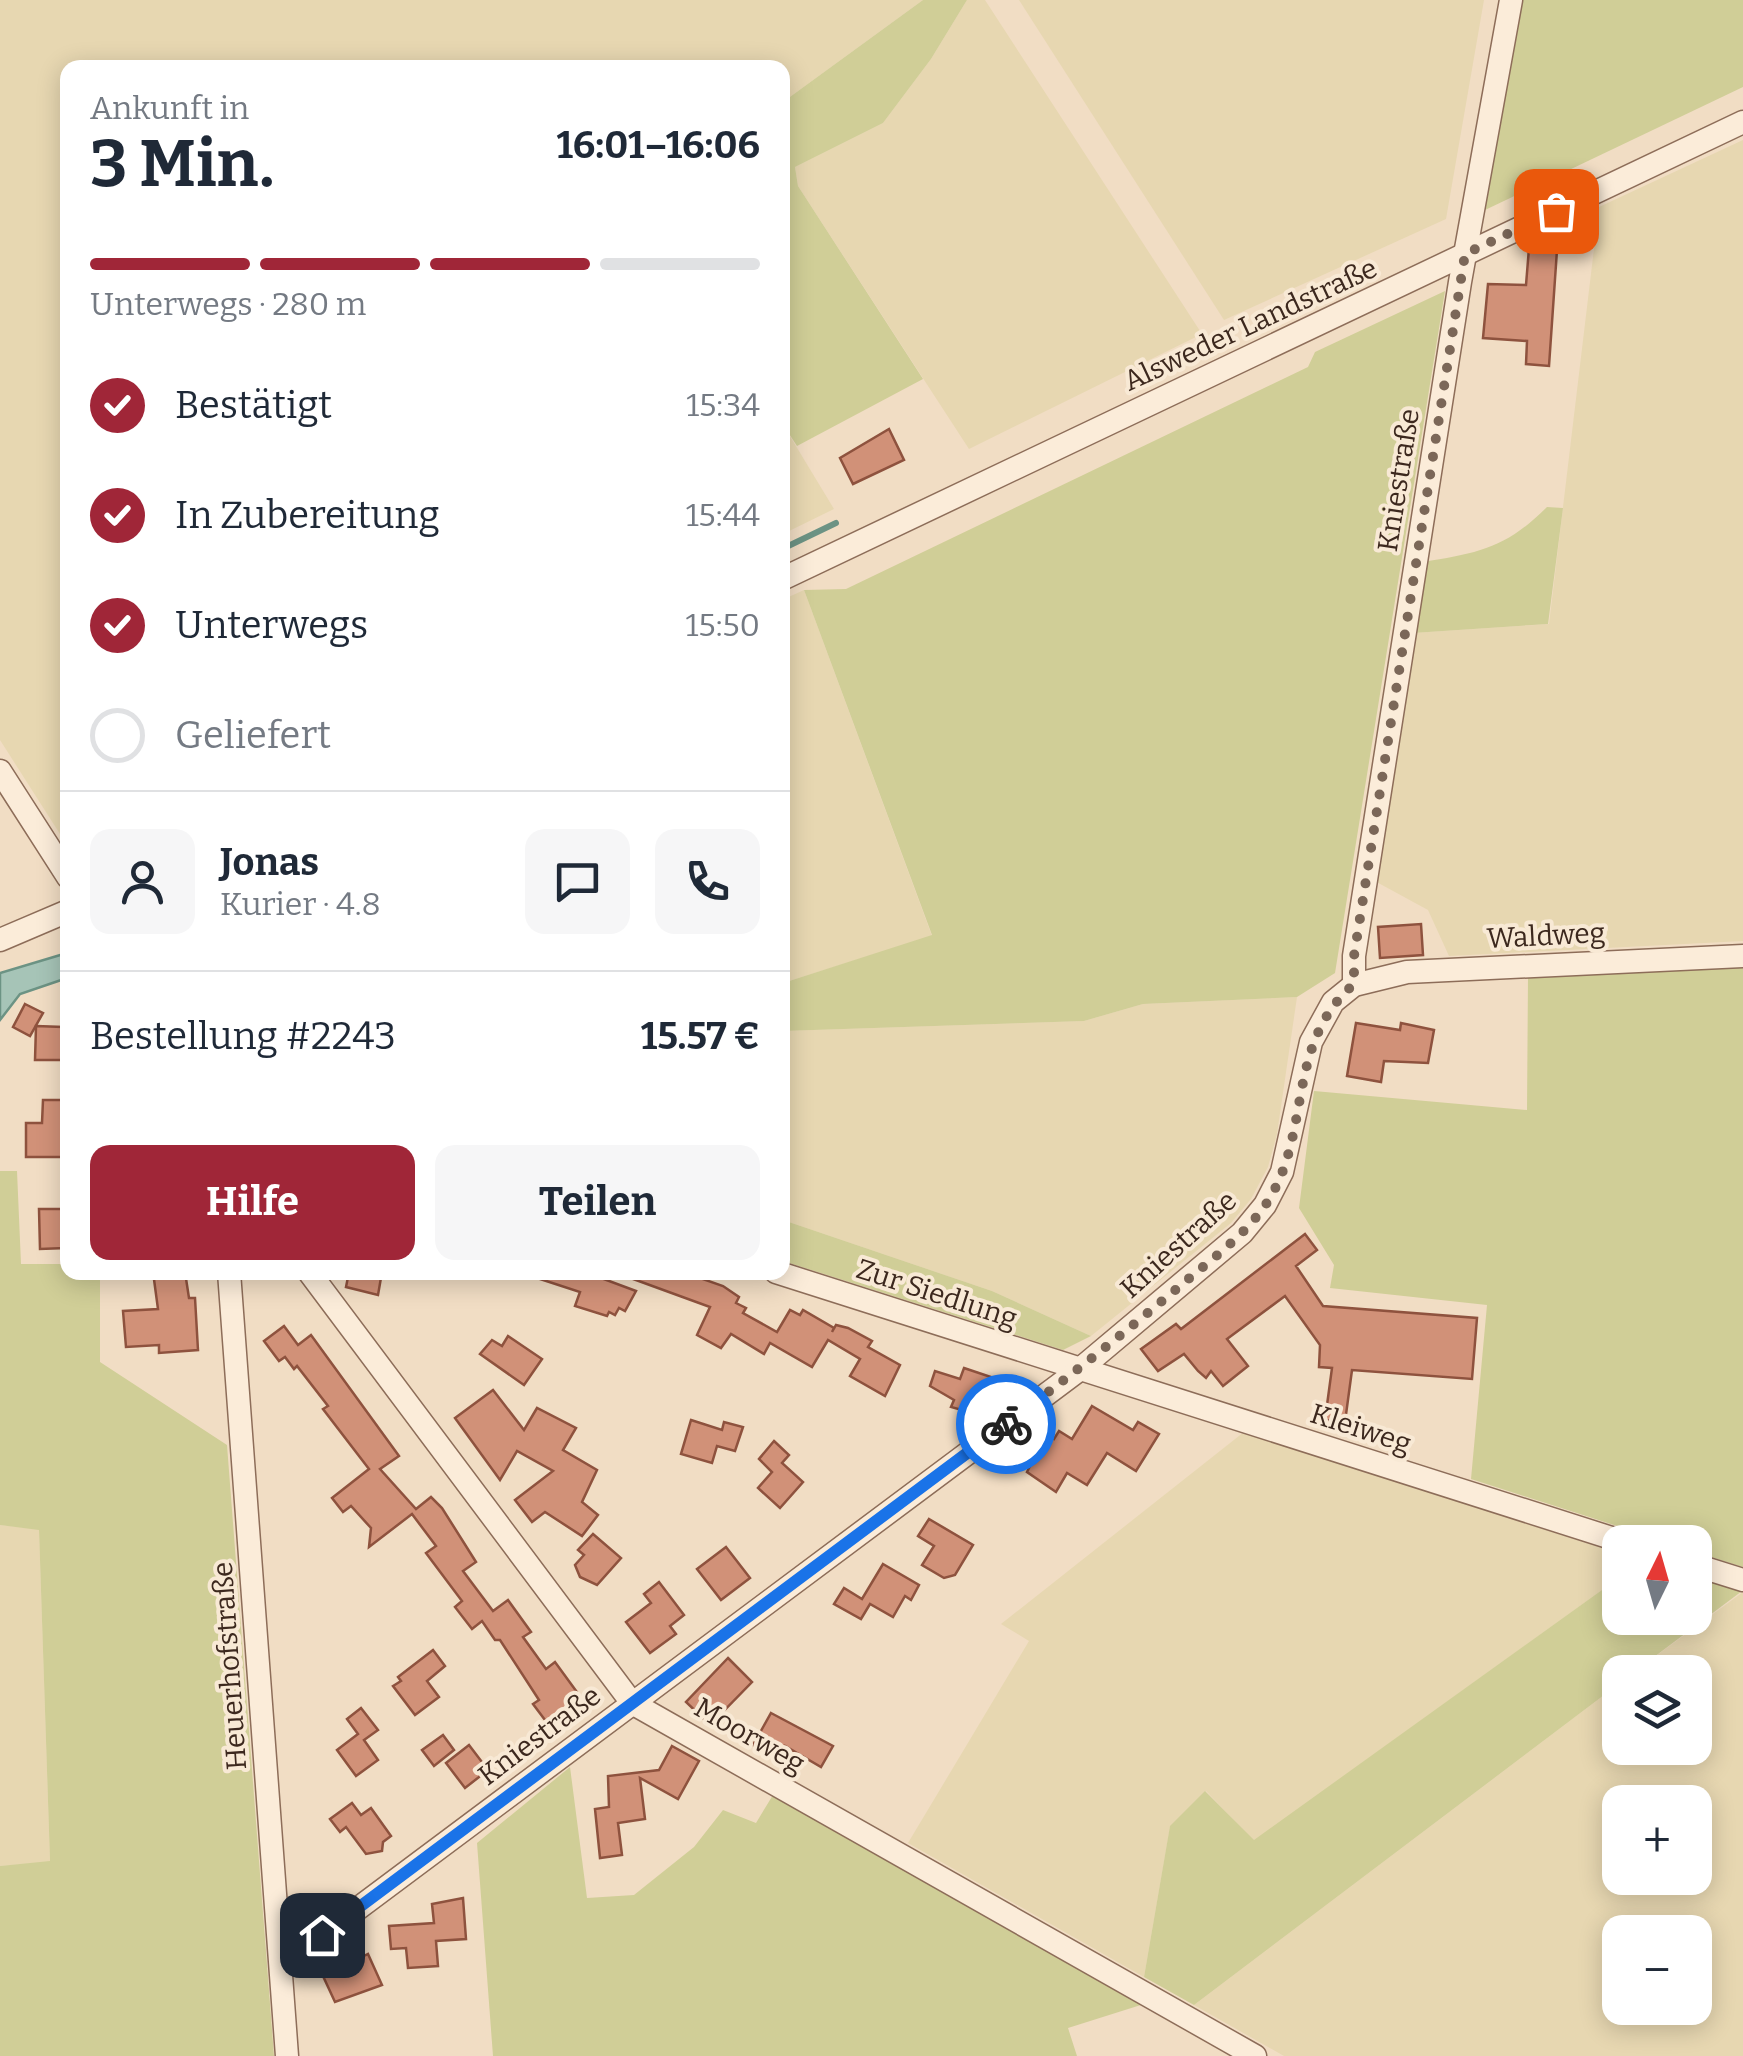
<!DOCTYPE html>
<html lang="de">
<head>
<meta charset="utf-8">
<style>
	:root { --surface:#fff; --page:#f6f6f7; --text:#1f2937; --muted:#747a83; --line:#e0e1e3; --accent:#a02638 }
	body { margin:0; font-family:Bitter,serif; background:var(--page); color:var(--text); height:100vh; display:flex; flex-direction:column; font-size:38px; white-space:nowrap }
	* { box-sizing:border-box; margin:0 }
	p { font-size:32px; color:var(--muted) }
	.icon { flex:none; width:55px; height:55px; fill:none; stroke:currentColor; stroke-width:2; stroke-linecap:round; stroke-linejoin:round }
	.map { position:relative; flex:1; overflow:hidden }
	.panel { position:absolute; left:60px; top:60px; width:730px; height:1220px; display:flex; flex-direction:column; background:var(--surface); border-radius:20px; box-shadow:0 5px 25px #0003 }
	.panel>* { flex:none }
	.needle { width:65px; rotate:5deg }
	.tools { position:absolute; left:1602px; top:1525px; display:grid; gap:20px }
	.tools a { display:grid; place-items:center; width:110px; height:110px; border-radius:20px; background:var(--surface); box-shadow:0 5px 25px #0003; font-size:50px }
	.pin { position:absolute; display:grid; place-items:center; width:85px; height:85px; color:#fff; margin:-42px; border-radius:20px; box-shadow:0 5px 15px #0006 }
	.courier { position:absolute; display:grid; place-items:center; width:100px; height:100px; margin:-50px; border:8px solid #1a73e8; border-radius:50%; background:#fff; color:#222; box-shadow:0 2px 12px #0007 }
	.summary em { font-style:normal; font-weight:700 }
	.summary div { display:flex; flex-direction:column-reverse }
	.summary { display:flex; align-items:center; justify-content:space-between; height:170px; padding:0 30px }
	h1 { font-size:65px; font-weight:700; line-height:75px }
	.bar { display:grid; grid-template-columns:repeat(4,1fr); gap:15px 10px; align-content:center; height:120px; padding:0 30px }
	.bar i { height:12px; border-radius:8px; background:var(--line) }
	.bar .selected { background:var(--accent) }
	.bar p { grid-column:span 4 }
	.line { display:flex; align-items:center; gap:25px; padding:0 30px; border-top:2px solid var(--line) }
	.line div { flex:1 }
	.round { display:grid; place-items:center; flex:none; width:105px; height:105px; border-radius:20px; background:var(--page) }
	ol { padding:0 30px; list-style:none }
	li { display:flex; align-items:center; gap:30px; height:110px }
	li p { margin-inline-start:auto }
	li .icon { padding:10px; border-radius:50%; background:var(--accent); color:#fff; stroke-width:4 }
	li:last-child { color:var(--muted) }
	li i { width:55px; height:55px; border:5px solid var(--line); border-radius:50% }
	.primary-button { display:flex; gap:20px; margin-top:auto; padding:20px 30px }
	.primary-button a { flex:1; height:115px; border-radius:20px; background:var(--accent); color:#fff; font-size:40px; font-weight:700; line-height:115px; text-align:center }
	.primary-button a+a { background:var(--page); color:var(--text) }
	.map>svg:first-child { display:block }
	.farmland { fill:#e7d7b1; fill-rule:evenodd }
	.green { fill:#d0ce97 }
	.water { fill:#a6c4b7; stroke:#6c9384; stroke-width:2.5 }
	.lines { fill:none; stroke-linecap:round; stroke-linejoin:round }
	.stream { stroke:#6c9384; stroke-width:6 }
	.building { fill:#d19178; stroke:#8e523e; stroke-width:2.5 }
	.minor-casing { stroke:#8d6d59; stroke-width:25 }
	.minor { stroke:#fbecd9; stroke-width:22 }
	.done { stroke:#7b6758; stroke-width:10; stroke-dasharray:0 18 }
	.route { stroke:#1a73e8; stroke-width:12 }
	.labels { text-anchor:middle; stroke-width:8; stroke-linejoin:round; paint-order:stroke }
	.street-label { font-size:28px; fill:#3c281e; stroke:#f8e9d5 }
</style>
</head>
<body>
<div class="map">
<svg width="1743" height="2056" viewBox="0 0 1743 2056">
	<rect width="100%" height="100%" fill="#f1ddc4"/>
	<g class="farmland">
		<polygon points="0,0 923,0 783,102 782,68 68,68 67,845 0,740"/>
		<polygon points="967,0 985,0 1202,334 969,449 798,186 795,167 883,123 931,59"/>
		<polygon points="1019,0 1484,0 1446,219 1224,320"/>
		<polygon points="1743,140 1743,941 1449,956 1428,910 1371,879 1413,633 1549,624 1599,207"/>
		<polygon points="782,423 834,509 783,534 782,534"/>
		<polygon points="804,590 932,936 783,983 782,600"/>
		<polygon points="1297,997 1277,1134 1268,1167 1251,1199 1231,1223 1091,1336 992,1291 783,1220 782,1031 1084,1021 1143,1004"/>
		<polygon points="1244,1432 1620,1554 1620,1577 1254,1841 1206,1791 1170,1827 1144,1977 908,1843 1029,1641 1001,1624"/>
		<polygon points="0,1525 39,1529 50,1862 0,1866"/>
		<path d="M1743 1592V2056H1284L1194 2005 1620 1683V1748H1695V1672H1634ZM1620 1802H1695V1878H1620ZM1620 1932H1695V2008H1620Z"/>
	</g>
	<g class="green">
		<polygon points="923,0 967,0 931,59 883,123 795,167 798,186 923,379 797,446 782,423 783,102"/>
		<polygon points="1521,0 1743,0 1743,87 1485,210"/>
		<polygon points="1445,291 1335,973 1297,997 1143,1004 1084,1021 783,1031 783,983 932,935 804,590 846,589 1308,367 1315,352"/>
		<path d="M1547 507 1563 508 1548 624 1413 633 1423 562C1479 553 1506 548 1547 507Z"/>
		<polygon points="1743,966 1743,1567 1695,1552 1695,1542 1667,1542 1471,1479 1487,1305 1330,1288 1334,1265 1299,1208 1314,1091 1527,1110 1528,977"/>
		<polygon points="0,1171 17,1171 21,1264 67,1264 68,1272 100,1273 100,1362 227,1445 274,2056 0,2056 0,1866 50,1861 39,1530 0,1525"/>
		<polygon points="783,1220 992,1291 1091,1336 1063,1350 783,1261"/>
		<polygon points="1620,1577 1620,1618 1695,1618 1695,1577 1742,1591 1634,1672 1620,1672 1620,1683 1194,2005 1144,1977 1170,1826 1205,1791 1254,1840"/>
		<polygon points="570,1767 587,1898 634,1895 694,1847 723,1810 756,1823 776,1790 1144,2004 1068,2028 1077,2056 493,2056 477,1843"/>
	</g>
	<polygon class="water" points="67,953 67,978 20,994 0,1020 0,973"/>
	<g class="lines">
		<polyline class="stream" points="782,549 836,523"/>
	</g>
	<g class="building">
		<polygon points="1529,248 1557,250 1549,366 1526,364 1527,341 1483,338 1488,284 1526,285"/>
		<polygon points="889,429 904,460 853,484 840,458"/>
		<polygon points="1421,924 1423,955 1380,958 1378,927"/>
		<polygon points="25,1004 43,1013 30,1036 13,1027"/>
		<polygon points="1356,1023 1400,1030 1401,1023 1434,1030 1428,1063 1384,1061 1381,1082 1347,1076"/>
		<polygon points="36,1026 63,1027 62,1060 35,1060"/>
		<polygon points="43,1100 67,1100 62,1157 26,1157 26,1123 42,1123"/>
		<polygon points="39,1209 68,1209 66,1248 40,1249"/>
		<polygon points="1305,1234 1317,1250 1296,1266 1323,1306 1477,1318 1472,1379 1352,1370 1345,1422 1325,1420 1332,1368 1319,1367 1320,1345 1285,1296 1227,1339 1248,1366 1223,1386 1211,1371 1206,1378 1198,1371 1184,1354 1158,1371 1141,1349 1176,1324 1181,1329"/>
		<polygon points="153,1272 185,1272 189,1298 195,1298 198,1350 159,1353 159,1345 126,1347 123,1311 158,1309"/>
		<polygon points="349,1272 382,1272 378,1295 346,1287"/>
		<polygon points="531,1272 585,1272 636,1291 625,1311 619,1308 615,1315 609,1312 607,1316 575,1306 580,1292 531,1276"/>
		<polygon points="614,1272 683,1272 723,1286 739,1297 736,1303 746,1308 743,1313 777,1332 790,1310 800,1315 803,1310 834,1328 832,1332 836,1325 848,1328 872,1341 868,1347 900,1365 885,1396 850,1376 860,1359 828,1340 812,1367 770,1343 764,1354 731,1334 721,1348 697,1335 710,1307"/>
		<polygon points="284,1326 298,1345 311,1335 399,1456 380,1469 416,1509 431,1497 442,1508 476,1562 463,1571 493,1611 508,1600 531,1632 523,1637 546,1669 555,1662 582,1699 548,1724 533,1704 539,1700 500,1640 495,1640 482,1621 472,1629 455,1607 462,1601 426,1553 436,1546 412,1514 369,1547 371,1528 351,1506 343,1512 332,1498 369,1469 323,1409 328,1406 297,1366 294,1369 285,1357 279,1361 264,1341"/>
		<polygon points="508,1336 542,1359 524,1385 480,1354 492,1340 502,1346"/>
		<polygon points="964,1368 994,1378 985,1404 979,1402 976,1414 951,1407 954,1400 930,1386 935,1371 960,1379"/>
		<polygon points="493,1390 524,1430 537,1408 576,1428 563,1450 597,1470 582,1502 598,1515 582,1536 545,1512 532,1522 515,1500 553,1471 517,1451 500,1480 455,1418"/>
		<polygon points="1092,1406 1133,1430 1138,1422 1159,1434 1136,1471 1107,1453 1087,1485 1067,1473 1056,1492 1027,1472 1046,1434 1054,1439 1059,1431 1072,1439"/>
		<polygon points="691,1420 722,1430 724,1422 743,1427 735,1451 717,1446 712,1463 681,1454"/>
		<polygon points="774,1441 789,1455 782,1463 803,1482 780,1508 758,1488 772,1472 759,1459"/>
		<polygon points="929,1519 973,1545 955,1575 944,1578 922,1565 934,1546 918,1536"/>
		<polygon points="593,1534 621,1558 597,1585 580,1577 575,1565 584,1555 578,1550"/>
		<polygon points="726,1547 750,1578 721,1600 697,1569"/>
		<polygon points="883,1564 919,1585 911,1600 905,1596 893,1617 870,1604 861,1619 834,1604 844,1588 862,1599"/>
		<polygon points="659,1582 684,1615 670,1626 676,1634 650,1653 626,1622 651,1603 644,1594"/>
		<polygon points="433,1650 445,1666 427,1681 439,1697 415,1715 393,1686 401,1681 398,1677"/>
		<polygon points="728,1658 752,1682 710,1725 686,1702"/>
		<polygon points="361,1708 378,1730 364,1740 378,1760 356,1776 337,1750 358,1734 347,1719"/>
		<polygon points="771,1713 833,1746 821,1767 785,1746 777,1759 753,1745"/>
		<polygon points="443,1735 454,1750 434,1766 422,1750"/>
		<polygon points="469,1745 488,1770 465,1788 446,1763"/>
		<polygon points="672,1746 699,1761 678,1799 640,1778 645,1819 618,1823 622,1855 600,1858 595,1809 609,1807 608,1776 659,1770"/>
		<polygon points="352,1803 361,1815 371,1808 391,1836 383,1842 382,1851 366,1854 346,1827 340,1832 330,1819"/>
		<polygon points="463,1898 466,1939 436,1941 438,1966 408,1968 406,1948 391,1949 389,1926 434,1923 432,1904"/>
		<polygon points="368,1954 382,1985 335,2002 323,1976"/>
	</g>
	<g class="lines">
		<g class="minor-casing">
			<g id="minor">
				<polyline points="782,579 1743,122"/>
				<polyline points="0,771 68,877"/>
				<polyline points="0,940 68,911"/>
				<polyline points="1354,985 1354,956 1460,282 1511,0"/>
				<polyline points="229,1272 287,2056"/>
				<polyline points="309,1272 632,1703 1255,2056"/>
				<polyline points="776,1272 1624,1542"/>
				<polyline points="1695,1565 1743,1580"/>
				<polyline points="281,1958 293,1957 1079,1370 1242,1233 1265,1205 1282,1172 1311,1042 1333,1002 1354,985 1407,972 1743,956"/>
			</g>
		</g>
		<use href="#minor" class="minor"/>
	</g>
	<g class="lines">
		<path class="done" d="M1006 1424C1065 1380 1123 1334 1180 1286 1209 1261 1242 1238 1264 1207 1314 1136 1283 1046 1354 984V956L1465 254 1556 211"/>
		<polyline class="route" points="322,1935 1006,1424"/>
	</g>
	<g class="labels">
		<g class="street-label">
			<text transform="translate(1250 324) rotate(-25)" y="10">Alsweder Landstraße</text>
			<text transform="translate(1398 480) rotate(-81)" y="10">Kniestraße</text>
			<text transform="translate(1546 935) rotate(-3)" y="10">Waldweg</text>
			<text transform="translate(1178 1244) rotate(-42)" y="10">Kniestraße</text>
			<text transform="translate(937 1293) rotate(18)" y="10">Zur Siedlung</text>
			<text transform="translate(1361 1428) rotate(18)" y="10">Kleiweg</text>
			<text transform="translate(229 1666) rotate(-94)" y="10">Heuerhofstraße</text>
			<text transform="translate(539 1735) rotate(-37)" y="10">Kniestraße</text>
			<text transform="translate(750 1735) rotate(30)" y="10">Moorweg</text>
		</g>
	</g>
</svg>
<div class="tools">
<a><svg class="needle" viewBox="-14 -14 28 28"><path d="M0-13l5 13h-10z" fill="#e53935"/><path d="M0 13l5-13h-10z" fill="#747a83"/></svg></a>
<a><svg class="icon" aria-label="layers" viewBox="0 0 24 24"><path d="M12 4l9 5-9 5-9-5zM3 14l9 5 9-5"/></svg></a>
<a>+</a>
<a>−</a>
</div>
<div class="pin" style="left:1556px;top:211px;background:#ea580c"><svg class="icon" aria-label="bag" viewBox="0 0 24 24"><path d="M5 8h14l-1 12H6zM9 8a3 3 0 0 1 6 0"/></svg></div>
<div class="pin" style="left:322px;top:1935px;background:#1f2937"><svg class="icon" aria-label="home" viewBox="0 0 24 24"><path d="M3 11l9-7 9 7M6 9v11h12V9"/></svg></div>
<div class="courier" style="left:1006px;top:1424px"><svg class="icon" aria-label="bike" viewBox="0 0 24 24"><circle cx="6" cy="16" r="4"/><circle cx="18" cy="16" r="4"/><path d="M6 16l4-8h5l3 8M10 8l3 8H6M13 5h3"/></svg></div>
<section class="panel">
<div class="summary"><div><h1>3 Min.</h1><p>Ankunft in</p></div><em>16:01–16:06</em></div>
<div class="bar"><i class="selected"></i><i class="selected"></i><i class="selected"></i><i></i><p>Unterwegs · 280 m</p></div>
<ol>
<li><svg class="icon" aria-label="check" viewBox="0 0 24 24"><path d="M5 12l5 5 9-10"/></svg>Bestätigt<p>15:34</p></li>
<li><svg class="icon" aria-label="check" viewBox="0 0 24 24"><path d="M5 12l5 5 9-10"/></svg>In Zubereitung<p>15:44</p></li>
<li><svg class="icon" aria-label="check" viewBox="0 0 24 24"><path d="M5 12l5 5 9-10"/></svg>Unterwegs<p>15:50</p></li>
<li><i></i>Geliefert</li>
</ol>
<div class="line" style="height:180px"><a class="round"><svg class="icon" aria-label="person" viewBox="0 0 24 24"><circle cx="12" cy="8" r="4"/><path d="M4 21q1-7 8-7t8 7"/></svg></a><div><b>Jonas</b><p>Kurier · 4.8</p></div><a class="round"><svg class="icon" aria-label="chat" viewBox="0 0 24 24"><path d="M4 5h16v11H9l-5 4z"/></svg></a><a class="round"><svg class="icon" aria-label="phone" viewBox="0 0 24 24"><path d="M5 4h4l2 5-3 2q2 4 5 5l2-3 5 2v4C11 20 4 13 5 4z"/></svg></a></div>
<div class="line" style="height:130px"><div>Bestellung #2243</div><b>15.57 €</b></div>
<div class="primary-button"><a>Hilfe</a><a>Teilen</a></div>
</section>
</div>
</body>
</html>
